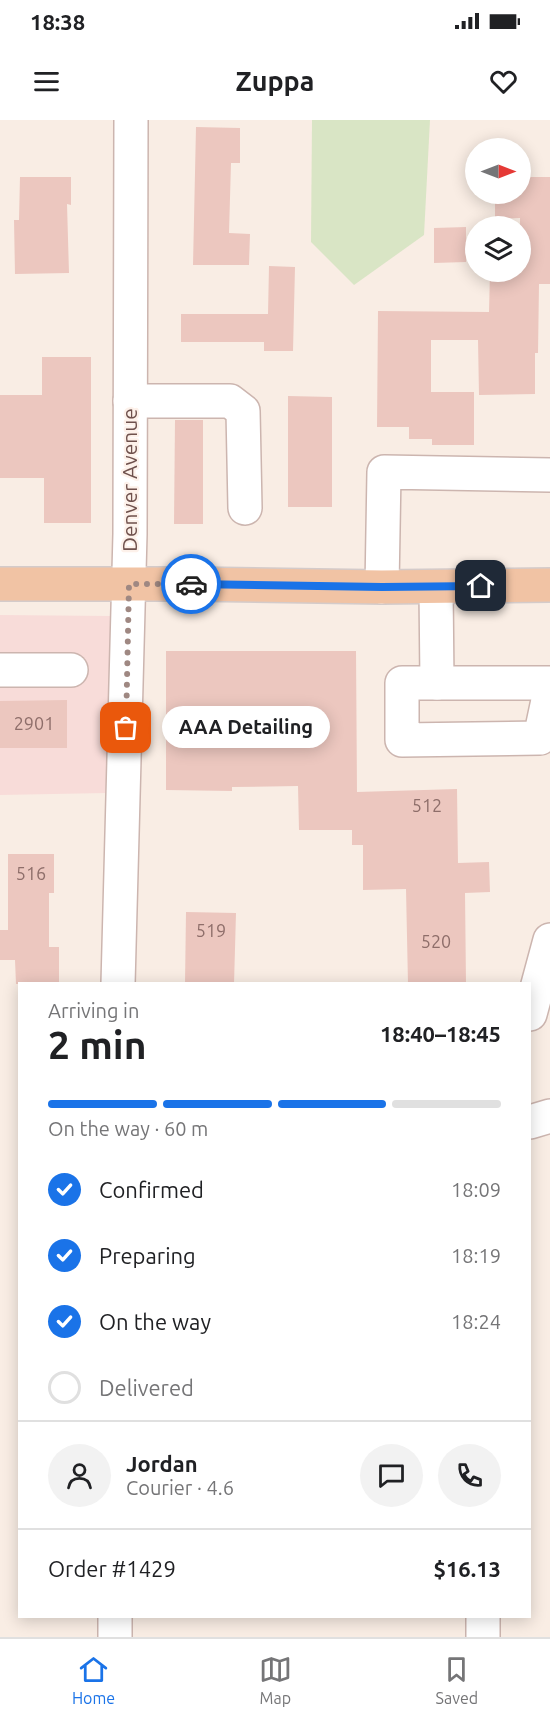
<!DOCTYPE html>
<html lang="en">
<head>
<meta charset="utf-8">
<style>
	:root { --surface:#fff; --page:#f2f2f2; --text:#202124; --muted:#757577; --line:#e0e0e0; --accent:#1a73e8 }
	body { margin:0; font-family:Ubuntu,sans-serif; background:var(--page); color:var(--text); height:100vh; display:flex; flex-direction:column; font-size:22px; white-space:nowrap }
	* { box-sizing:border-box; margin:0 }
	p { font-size:20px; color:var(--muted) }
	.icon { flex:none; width:33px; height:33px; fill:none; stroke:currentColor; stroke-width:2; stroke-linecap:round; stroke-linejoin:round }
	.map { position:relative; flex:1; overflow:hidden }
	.drawer { position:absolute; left:18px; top:862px; width:513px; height:636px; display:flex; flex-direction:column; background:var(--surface); border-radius:0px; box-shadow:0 3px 15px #0003 }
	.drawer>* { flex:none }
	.needle { width:39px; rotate:90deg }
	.buttons { position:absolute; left:465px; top:18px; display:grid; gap:12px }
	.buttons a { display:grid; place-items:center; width:66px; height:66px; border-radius:50%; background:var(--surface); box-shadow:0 3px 15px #0003; font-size:30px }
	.pin { position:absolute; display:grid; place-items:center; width:51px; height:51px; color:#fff; margin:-26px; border-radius:12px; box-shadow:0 3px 9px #0006 }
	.courier { position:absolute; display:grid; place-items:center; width:60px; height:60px; margin:-30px; border:4px solid #1a73e8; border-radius:50%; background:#fff; color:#222; box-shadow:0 2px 8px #0007 }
	.bubble { position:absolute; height:42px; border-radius:21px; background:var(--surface); box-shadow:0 3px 15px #0003; font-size:20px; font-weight:700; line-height:42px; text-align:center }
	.headline em { font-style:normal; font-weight:700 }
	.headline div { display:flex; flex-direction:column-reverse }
	.headline { display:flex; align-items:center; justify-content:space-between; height:102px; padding:0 30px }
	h1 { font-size:39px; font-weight:700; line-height:45px }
	.bar { display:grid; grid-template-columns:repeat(4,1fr); gap:9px 6px; align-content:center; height:72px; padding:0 30px }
	.bar i { height:8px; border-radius:4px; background:var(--line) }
	.bar .active { background:var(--accent) }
	.bar p { grid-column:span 4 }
	.line { display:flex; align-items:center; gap:15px; padding:0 30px; border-top:2px solid var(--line) }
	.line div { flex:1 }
	.round { display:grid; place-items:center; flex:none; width:63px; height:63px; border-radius:32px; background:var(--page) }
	ol { padding:0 30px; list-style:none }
	li { display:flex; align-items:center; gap:18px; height:66px }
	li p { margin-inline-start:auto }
	li .icon { padding:6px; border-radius:50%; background:var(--accent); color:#fff; stroke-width:4 }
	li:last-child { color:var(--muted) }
	li i { width:33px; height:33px; border:3px solid var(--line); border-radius:50% }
	.status { display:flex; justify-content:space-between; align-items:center; height:42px; padding:0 30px; background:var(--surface); direction:ltr }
	.status svg { height:16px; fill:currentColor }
	header { display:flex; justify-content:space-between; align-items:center; height:78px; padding:0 30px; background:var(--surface); font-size:27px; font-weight:700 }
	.tab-bar { display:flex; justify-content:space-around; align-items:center; height:84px; border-top:2px solid var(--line); background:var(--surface); font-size:16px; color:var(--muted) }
	.tab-bar a { display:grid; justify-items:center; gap:3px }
	.tab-bar .active { color:var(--accent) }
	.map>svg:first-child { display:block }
	.commercial { fill:#f8dcd9 }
	.green { fill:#d9e5c5 }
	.building { fill:#ecc7bf }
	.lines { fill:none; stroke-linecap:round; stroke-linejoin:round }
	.minor-casing { stroke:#ccb5af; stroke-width:36 }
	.major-casing { stroke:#d4cbca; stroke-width:36 }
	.minor { stroke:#fff; stroke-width:33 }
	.major { stroke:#f1c3a4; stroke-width:33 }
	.done { stroke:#9f8882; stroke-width:6; stroke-dasharray:0 10.8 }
	.route { stroke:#1a73e8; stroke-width:8 }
	.labels { text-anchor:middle; stroke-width:4.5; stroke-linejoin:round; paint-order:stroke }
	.number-label { font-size:18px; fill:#8e6e6a }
	.street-label { font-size:21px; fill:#6f514d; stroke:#fdf1ea }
</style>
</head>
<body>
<div class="status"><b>18:38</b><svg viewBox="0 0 49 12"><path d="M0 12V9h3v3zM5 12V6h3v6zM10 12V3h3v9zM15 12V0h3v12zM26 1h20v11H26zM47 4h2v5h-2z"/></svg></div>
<header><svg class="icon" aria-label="menu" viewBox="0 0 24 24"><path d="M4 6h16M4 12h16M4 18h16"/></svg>Zuppa<svg class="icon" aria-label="heart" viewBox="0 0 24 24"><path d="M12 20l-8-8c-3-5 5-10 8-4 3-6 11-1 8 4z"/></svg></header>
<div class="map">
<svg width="550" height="1517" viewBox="0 0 550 1517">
	<rect width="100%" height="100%" fill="#f9ede4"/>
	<polygon class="commercial" points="0,495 111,496 107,673 0,675"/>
	<polygon class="green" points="312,0 430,0 424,115 354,165 311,122"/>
	<g class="building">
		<polygon points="196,7 240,8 240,43 231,43 229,113 250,114 249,145 193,145"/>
		<polygon points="20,57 71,57 71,85 67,84 69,153 15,154 14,100 19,100"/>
		<polygon points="520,57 550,57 550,164 539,164 538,233 535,233 535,274 479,275 478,220 431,220 431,272 474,272 474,325 432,325 432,319 409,319 409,307 377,307 378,191 489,192 490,152 520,152 520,98 495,99 495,74 520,74"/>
		<polygon points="466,107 466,142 434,143 434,108"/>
		<polygon points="269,146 295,147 293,231 264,231 264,222 181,222 181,194 268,194"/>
		<polygon points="42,237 91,237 91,403 44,403 44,358 0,358 0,275 42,275"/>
		<polygon points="288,276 332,277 332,387 288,387"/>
		<polygon points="175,300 203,300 203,404 174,404"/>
		<polygon points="166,531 356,531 357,672 457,669 458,743 489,742 490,772 465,773 466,864 408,864 406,769 363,770 363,725 352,725 352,710 299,710 298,666 232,667 232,671 166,670"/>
		<polygon points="67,580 67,628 0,628 0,581"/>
		<polygon points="8,734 54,734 54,773 49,773 49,827 59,827 59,864 16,864 15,840 0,840 0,810 8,810"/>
		<polygon points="186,792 236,793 234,864 185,864"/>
	</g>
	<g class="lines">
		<g class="minor-casing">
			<g id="minor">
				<polyline points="130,281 230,281 243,291 245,388"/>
				<polyline points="382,467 384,352 550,355"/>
				<polyline points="436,467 437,563"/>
				<polyline points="0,550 71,550"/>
				<polyline points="550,563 402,563 402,620 540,618 550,571"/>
				<polyline points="118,864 130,414 131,0"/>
				<polyline points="530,894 550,820"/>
				<polyline points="530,1002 550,996"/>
				<polyline points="115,1497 115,1517"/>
				<polyline points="483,1517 483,1497"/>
			</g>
		</g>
		<g class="major-casing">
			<polyline id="major" points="0,464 191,464 382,467 550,465"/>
		</g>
		<use href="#minor" class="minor"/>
		<use href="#major" class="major"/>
	</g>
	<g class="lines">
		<polyline class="done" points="126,608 129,464 191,464"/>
		<polyline class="route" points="191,464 382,467 481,466"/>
	</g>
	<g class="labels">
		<g class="number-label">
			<text x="34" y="610">2901</text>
			<text x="427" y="692">512</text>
			<text x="31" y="760">516</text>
			<text x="211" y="817">519</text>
			<text x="436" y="828">520</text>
		</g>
		<g class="street-label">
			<text transform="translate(130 360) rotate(-90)" y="7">Denver Avenue</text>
		</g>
	</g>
</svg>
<div class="buttons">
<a><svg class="needle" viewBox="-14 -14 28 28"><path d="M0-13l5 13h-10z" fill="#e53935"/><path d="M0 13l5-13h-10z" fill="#757577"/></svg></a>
<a><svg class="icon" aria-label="layers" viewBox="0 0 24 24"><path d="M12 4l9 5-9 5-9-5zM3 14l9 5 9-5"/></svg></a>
</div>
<div class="pin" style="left:126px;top:608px;background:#ea580c"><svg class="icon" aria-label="bag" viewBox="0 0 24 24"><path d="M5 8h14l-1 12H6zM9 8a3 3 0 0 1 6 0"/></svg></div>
<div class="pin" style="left:481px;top:466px;background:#1f2937"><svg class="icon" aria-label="home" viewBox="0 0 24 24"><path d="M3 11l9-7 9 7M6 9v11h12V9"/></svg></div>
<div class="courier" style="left:191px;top:464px"><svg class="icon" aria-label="car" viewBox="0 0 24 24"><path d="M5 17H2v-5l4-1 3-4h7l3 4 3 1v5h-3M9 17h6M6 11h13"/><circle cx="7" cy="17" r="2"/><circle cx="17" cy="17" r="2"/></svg></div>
<div class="bubble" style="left:162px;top:586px;width:168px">AAA Detailing</div>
<section class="drawer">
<div class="headline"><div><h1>2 min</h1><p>Arriving in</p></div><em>18:40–18:45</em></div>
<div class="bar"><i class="active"></i><i class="active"></i><i class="active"></i><i></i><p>On the way · 60 m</p></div>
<ol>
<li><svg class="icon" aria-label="check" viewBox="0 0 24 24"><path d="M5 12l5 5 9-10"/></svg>Confirmed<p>18:09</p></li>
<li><svg class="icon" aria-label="check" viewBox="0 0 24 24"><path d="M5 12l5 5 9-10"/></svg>Preparing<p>18:19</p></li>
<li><svg class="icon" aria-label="check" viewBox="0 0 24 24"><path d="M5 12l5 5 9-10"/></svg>On the way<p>18:24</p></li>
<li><i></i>Delivered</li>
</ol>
<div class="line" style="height:108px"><a class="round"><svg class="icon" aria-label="person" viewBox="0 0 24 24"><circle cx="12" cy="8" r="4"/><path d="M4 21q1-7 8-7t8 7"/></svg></a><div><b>Jordan</b><p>Courier · 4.6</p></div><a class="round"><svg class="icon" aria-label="chat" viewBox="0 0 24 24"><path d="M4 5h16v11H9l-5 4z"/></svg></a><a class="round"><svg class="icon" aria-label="phone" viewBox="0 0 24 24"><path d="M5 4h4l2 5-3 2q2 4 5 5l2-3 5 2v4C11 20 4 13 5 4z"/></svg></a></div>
<div class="line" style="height:78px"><div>Order #1429</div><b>$16.13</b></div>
</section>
</div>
<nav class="tab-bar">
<a class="active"><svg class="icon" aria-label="home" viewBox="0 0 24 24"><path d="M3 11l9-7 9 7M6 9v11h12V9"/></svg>Home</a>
<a><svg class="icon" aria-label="map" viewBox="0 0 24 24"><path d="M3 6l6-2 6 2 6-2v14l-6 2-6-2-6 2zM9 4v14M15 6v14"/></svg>Map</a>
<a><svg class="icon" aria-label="saved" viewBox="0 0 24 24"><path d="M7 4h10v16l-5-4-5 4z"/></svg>Saved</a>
</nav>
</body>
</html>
